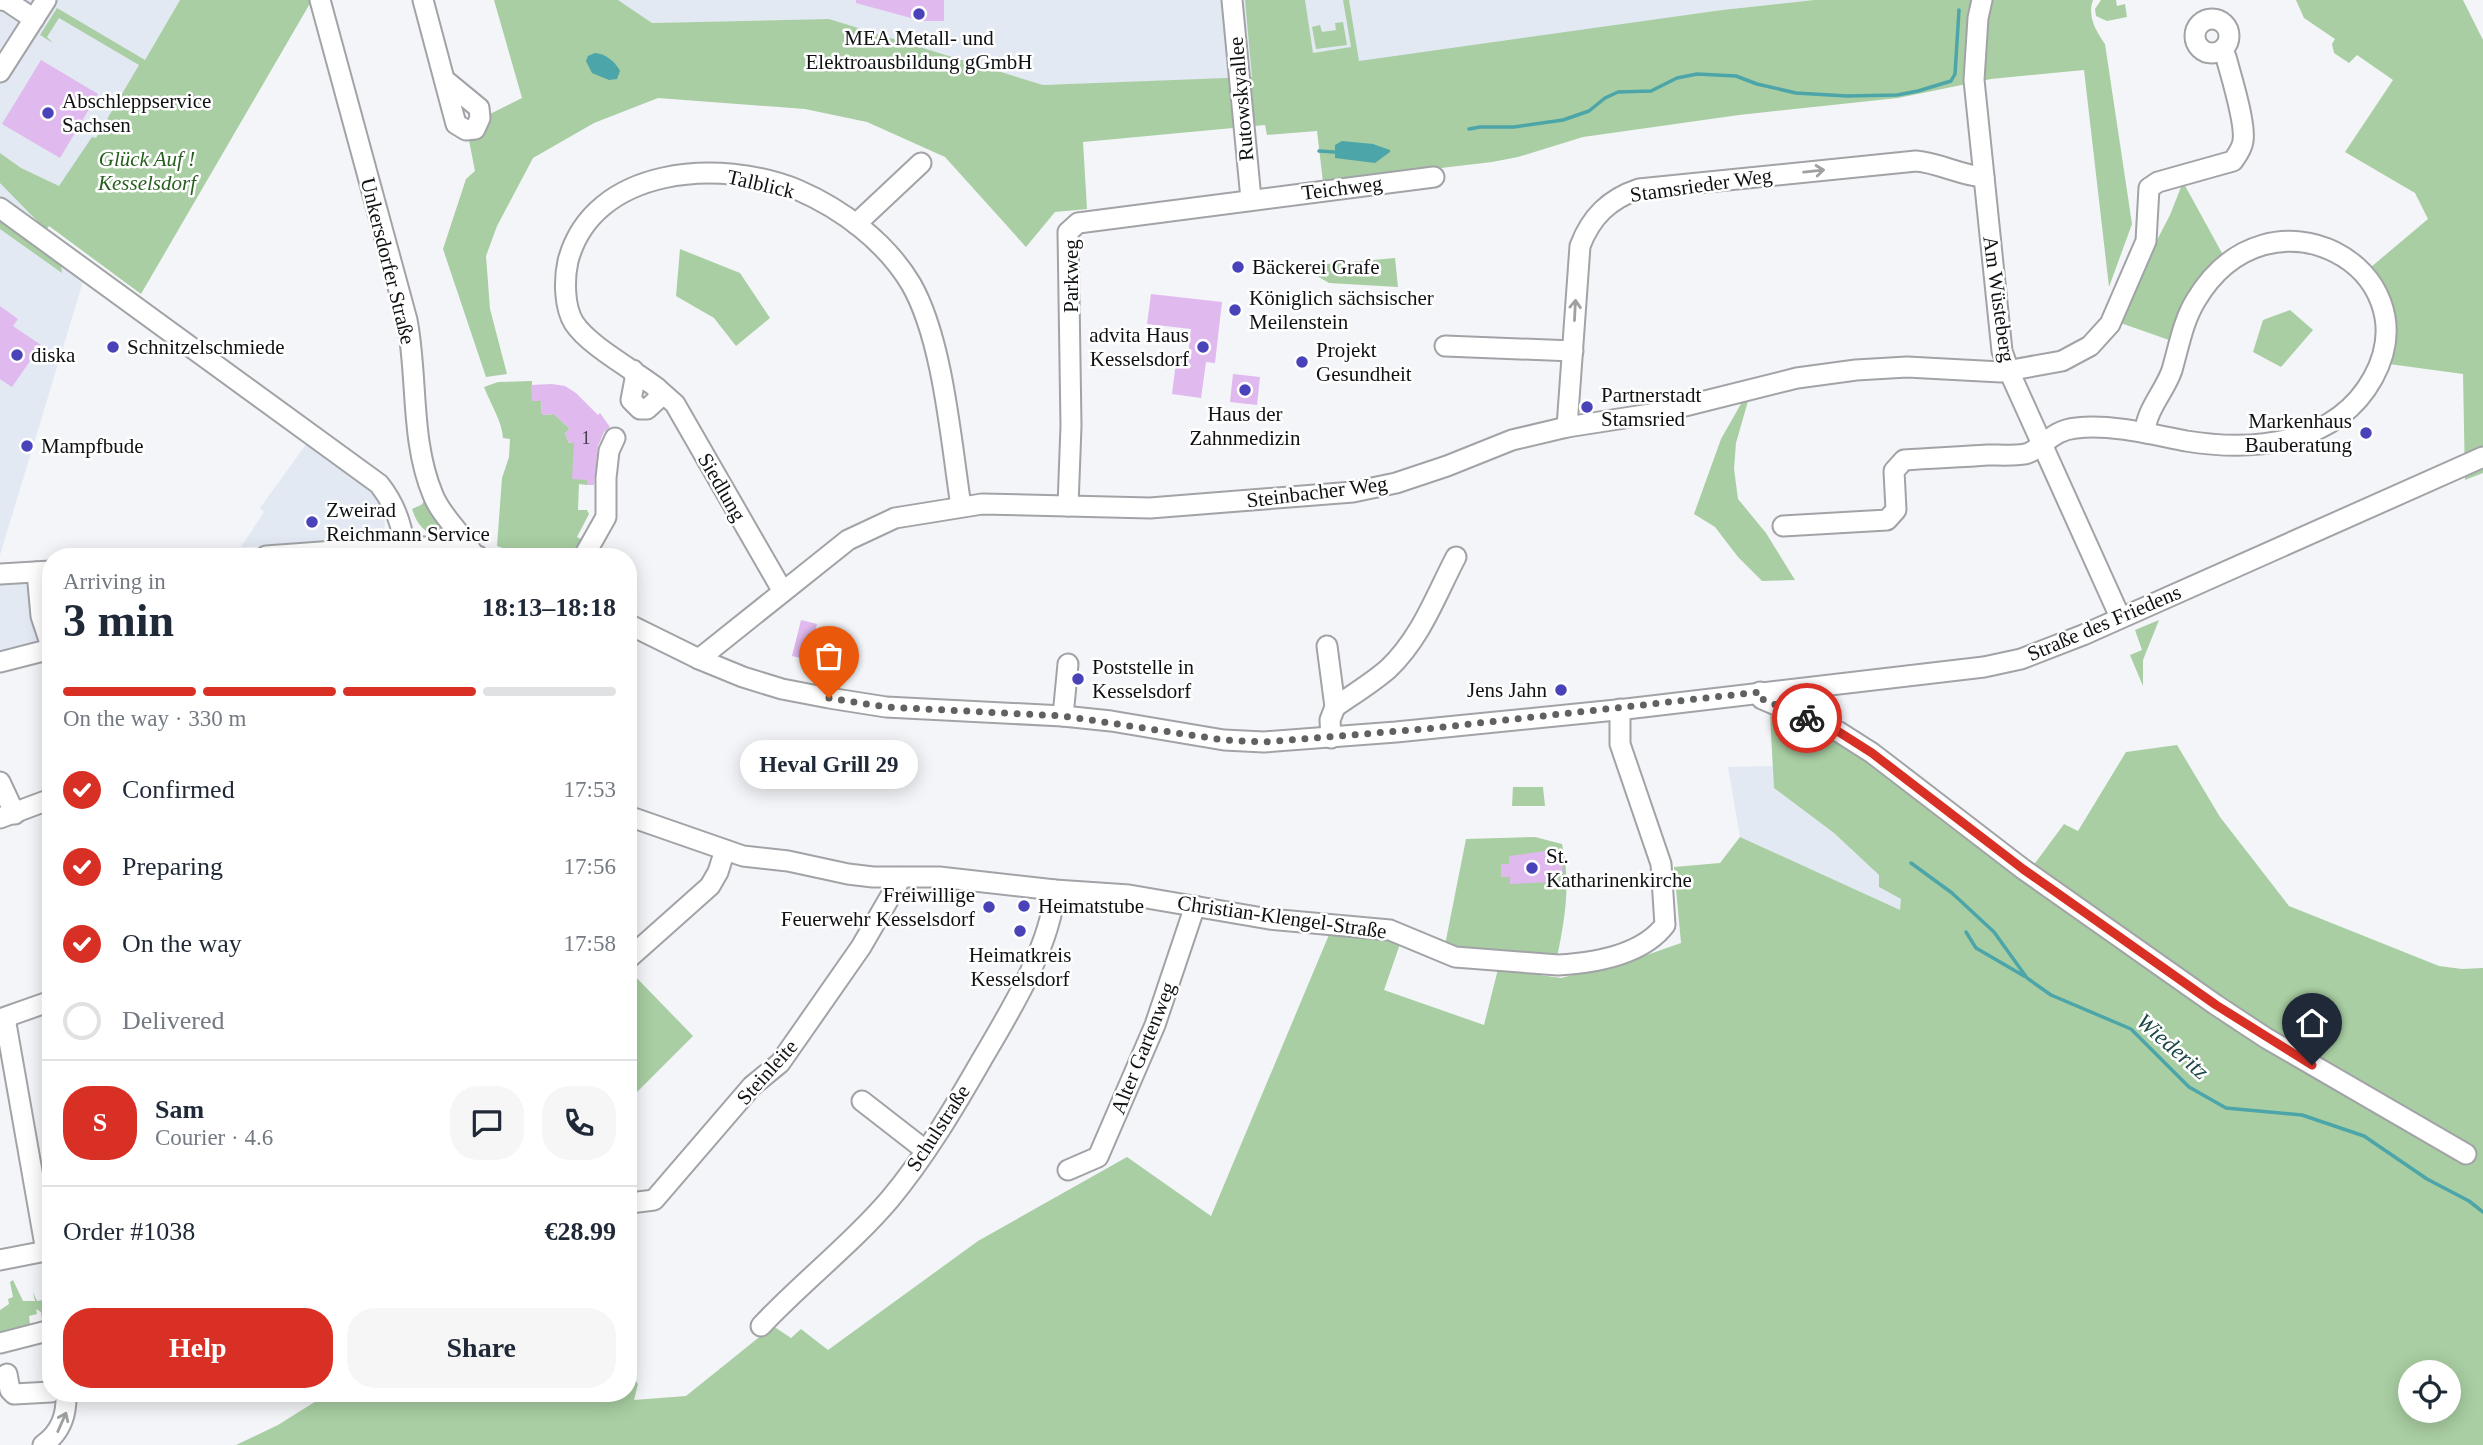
<!DOCTYPE html>
<html lang="en">
<head>
<meta charset="utf-8">
<style>
	:root { --surface:#fff; --page:#f6f6f7; --text:#1f2937; --muted:#747a83; --line:#e0e1e3; --accent:#d93025 }
	body { margin:0; font-family:Georgia,serif; background:var(--page); color:var(--text); height:100vh; display:flex; flex-direction:column; font-size:26px; white-space:nowrap }
	* { box-sizing:border-box; margin:0 }
	p { font-size:23px; color:var(--muted) }
	.icon { flex:none; width:38px; height:38px; fill:none; stroke:currentColor; stroke-width:2; stroke-linecap:round; stroke-linejoin:round }
	.map { position:relative; flex:1; overflow:hidden }
	.side { position:absolute; left:42px; top:548px; width:595px; height:854px; display:flex; flex-direction:column; background:var(--surface); border-radius:28px; box-shadow:0 4px 18px #0003 }
	.side>* { flex:none }
	.buttons { position:absolute; left:2398px; top:1360px; display:grid; gap:14px }
	.buttons a { display:grid; place-items:center; width:63px; height:63px; border-radius:50%; background:var(--surface); box-shadow:0 4px 18px #0003; font-size:35px }
	.pin { position:absolute; display:grid; place-items:center; width:60px; height:60px; color:#fff; margin:-72px -30px; border-radius:50% 50% 50% 0; rotate:-45deg; box-shadow:0 0 7px #0007 }
	.pin .icon { rotate:45deg }
	.courier { position:absolute; display:grid; place-items:center; width:70px; height:70px; margin:-35px; border:5px solid #d93025; border-radius:50%; background:#fff; color:#222; box-shadow:0 2px 9px #0007 }
	.bubble { position:absolute; height:49px; border-radius:24px; background:var(--surface); box-shadow:0 4px 18px #0003; font-size:23px; font-weight:700; line-height:49px; text-align:center }
	.head em { font-style:normal; font-weight:700 }
	.head div { display:flex; flex-direction:column-reverse }
	.head { display:flex; align-items:center; justify-content:space-between; height:119px; padding:0 21px }
	h1 { font-size:46px; font-weight:700; line-height:52px }
	.bar { display:grid; grid-template-columns:repeat(4,1fr); gap:10px 7px; align-content:center; height:84px; padding:0 21px }
	.bar i { height:9px; border-radius:5px; background:var(--line) }
	.bar .current { background:var(--accent) }
	.bar p { grid-column:span 4 }
	.line { display:flex; align-items:center; gap:18px; padding:0 21px; border-top:2px solid var(--line) }
	.line div { flex:1 }
	.round { display:grid; place-items:center; flex:none; width:74px; height:74px; border-radius:28px; background:var(--page) }
	ol { padding:0 21px; list-style:none }
	li { display:flex; align-items:center; gap:21px; height:77px }
	li p { margin-inline-start:auto }
	li .icon { padding:7px; border-radius:50%; background:var(--accent); color:#fff; stroke-width:4 }
	li:last-child { color:var(--muted) }
	li i { width:38px; height:38px; border:4px solid var(--line); border-radius:50% }
	.primary-button { display:flex; gap:14px; margin-top:auto; padding:14px 21px }
	.primary-button a { flex:1; height:80px; border-radius:28px; background:var(--accent); color:#fff; font-size:28px; font-weight:700; line-height:80px; text-align:center }
	.primary-button a+a { background:var(--page); color:var(--text) }
	.map>svg:first-child { display:block }
	.built { fill:#e2e9f3 }
	.green { fill:#a9cea3; fill-rule:evenodd }
	.water { fill:#4ca5a8 }
	.lines { fill:none; stroke-linecap:round; stroke-linejoin:round }
	.stream { stroke:#4ca5a8; stroke-width:3.5 }
	.building { fill:#e0b9ee }
	.minor-casing { stroke:#a1a3a6; stroke-width:23 }
	.minor { stroke:#fff; stroke-width:19 }
	.oneway { stroke:#9fa0a0 }
	.done { stroke:#5f6162; stroke-width:7; stroke-dasharray:0 12.6 }
	.route { stroke:#d93025; stroke-width:9 }
	.poi-dot { fill:#4942b9; stroke:#fff; stroke-width:2.5 }
	.labels { text-anchor:middle; stroke-width:5; stroke-linejoin:round; paint-order:stroke }
	.number-label { font-size:18px; fill:#443b49 }
	.poi-label { font-size:21px; fill:#101112; stroke:#fff; text-anchor:start }
	.street-label { font-size:21px; fill:#101112; stroke:#fff }
	.park-label { font-size:21px; font-style:italic; fill:#265f1d; stroke:#fff }
	.water-label { font-size:23px; font-style:italic; fill:#1d4748; stroke:#fff }
</style>
</head>
<body>
<div class="map">
<svg width="2483" height="1445" viewBox="0 0 2483 1445">
	<rect width="100%" height="100%" fill="#f3f5f8"/>
	<g class="built">
		<polygon points="0,0 180,0 38,242 85,275 0,555"/>
		<polygon points="618,0 1814,0 1722,10 1246,78 1043,85 829,19 652,23"/>
		<polygon points="307,443 374,494 381,503 385,518 384,532 371,538 371,542 241,547 264,512 260,508"/>
		<polygon points="29,581 44,643 0,655 0,584"/>
		<polygon points="1773,766 1774,788 1834,833 1879,875 1879,887 1901,899 1901,911 1740,837 1728,767"/>
	</g>
	<g class="green">
		<polygon points="180,0 312,0 141,294 49,226 46,230 0,183 0,153 21,168 59,186 92,137 96,138 139,65 59,18 47,37 53,43 40,35 57,8 145,60"/>
		<path d="M494 0H618L652 23 829 19 1043 85 1252 77 1245 0H1305L1313 53 1351 47 1343 0H1349L1359 61 1722 10 1814 0H2093C2087 16 2096 31 2105 44L2132 224 2109 287 2084 70 1991 79 1898 98 1739 115 1583 137 1518 157 1492 162 1323 182 1317 131 1267 135 1265 125 1083 142 1087 209 1055 212 1026 247 945 157 867 122 805 109 658 98 594 123 533 158 497 226 486 256 490 309 507 374 486 377 443 249 466 179 475 171 468 135 486 116 522 98Z"/>
		<polygon points="2101,0 2116,0 2117,6 2125,4 2127,17 2107,21 2096,16 2095,9"/>
		<path d="M2296 0H2463L2483 40V473L2465 480 2463 374 2389 364C2398 324 2392 302 2371 267L2428 219 2415 193 2345 152 2393 80 2357 55 2349 63 2334 53 2332 44 2335 39 2304 18Z"/>
		<polygon points="1343,22 1347,45 1316,49 1312,27 1320,25 1322,32 1336,30 1335,23"/>
		<path d="M2183 182 2223 255C2195 277 2181 308 2169 340L2115 321 2170 215Z"/>
		<polygon points="0,216 60,258 62,273 0,229"/>
		<polygon points="680,249 740,273 770,318 736,346 714,318 676,296"/>
		<polygon points="1395,258 1398,287 1329,283 1317,276 1316,265"/>
		<polygon points="2290,310 2313,330 2281,367 2253,352 2263,320"/>
		<path d="M532 381V401H541L542 415 554 414 570 429 565 433 569 443 574 442 587 480V485L579 484 578 510H587L589 514 577 537 588 543 580 556H524L497 546 502 478 509 457 510 439 503 438C502 421 490 403 484 387L498 382Z"/>
		<polygon points="1748,401 1736,443 1734,469 1738,499 1766,533 1795,580 1762,581 1738,557 1715,527 1694,514 1721,439 1742,402"/>
		<path d="M428 497 449 538C428 535 419 530 412 509L421 505Z"/>
		<polygon points="2159,620 2143,660 2143,686 2130,655 2142,650 2135,630"/>
		<path d="M1770 715 1788 725 1809 728 1856 754 2024 878 2064 824 2078 831 2126 752 2177 745 2220 817 2289 906 2439 966 2462 969 2483 968V1445H236L278 1425 329 1393H628V1371L638 1384 634 1400 686 1396 773 1326 791 1338 801 1329 828 1350 978 1241 1127 1157 1211 1216 1331 930 1368 933 1400 944 1384 990 1484 1025 1498 969 1561 978 1638 958 1681 943 1674 867 1720 863 1740 837 1900 910 1901 899 1879 887V875L1834 833 1774 788ZM2410 1372H2448V1410H2410Z"/>
		<polygon points="1513,787 1543,787 1545,806 1512,806"/>
		<path d="M1535 837 1562 844C1571 883 1565 919 1557 957L1450 952 1445 945 1466 839Z"/>
		<polygon points="628,969 693,1036 628,1101"/>
		<polygon points="13,1280 23,1301 35,1301 33,1292 37,1301 43,1300 42,1295 51,1294 51,1320 38,1323 42,1320 41,1312 36,1309 37,1314 29,1316 30,1325 0,1332 0,1310 9,1304 8,1299 13,1297 10,1282"/>
	</g>
	<g class="water">
		<path d="M595 53C604 53 616 62 620 71L617 79 609 80 592 73 586 61 588 56Z"/>
		<polygon points="1342,141 1373,144 1390,150 1390,152 1375,163 1335,158 1335,145"/>
	</g>
	<g class="lines">
		<g class="stream">
			<polyline points="1469,129 1480,127 1514,127 1563,120 1589,111 1605,98 1618,92 1651,91 1677,78 1697,74 1736,76 1757,84 1796,93 1847,96 1897,95 1918,91 1951,81 1955,74 1959,10"/>
			<polyline points="1319,151 1334,152"/>
			<polyline points="1911,863 1952,893 1994,932 2027,978 2051,995 2131,1029 2189,1087 2226,1108 2302,1115 2364,1136 2427,1179 2469,1201 2483,1212"/>
			<polyline points="1966,932 1976,948 2024,976"/>
		</g>
	</g>
	<g class="building">
		<polygon points="856,0 944,0 944,21 922,21 856,3"/>
		<polygon points="41,60 98,94 60,158 2,124"/>
		<polygon points="1151,294 1222,302 1215,363 1206,362 1201,398 1172,394 1177,354 1188,355 1191,329 1147,324"/>
		<polygon points="0,306 18,319 13,326 41,345 12,387 0,379"/>
		<polygon points="1233,374 1260,377 1257,405 1230,402"/>
		<polygon points="552,384 565,386 576,393 598,415 600,413 610,427 604,432 598,446 594,485 587,485 587,480 572,479 574,442 569,443 565,433 570,429 554,414 542,415 541,401 532,401 531,385"/>
		<polygon points="801,620 817,624 809,660 792,656"/>
		<polygon points="1545,851 1546,856 1557,856 1562,863 1563,872 1553,882 1510,884 1510,877 1501,877 1501,864 1509,864 1509,856"/>
	</g>
	<g class="lines">
		<g class="minor-casing">
			<g id="minor">
				<polyline points="0,0 7,1 34,19"/>
				<path d="M320 0 407 320C418 377 410 440 433 495 442 518 464 534 474 556"/>
				<polyline points="423,0 456,124 466,130 475,129 480,118 479,108 445,80"/>
				<polyline points="1232,0 1251,199"/>
				<polyline points="1982,0 1978,18 1974,80 2002,351 2009,371 2120,617"/>
				<circle cx="2212" cy="36" r="17"/>
				<polyline points="0,72 46,0"/>
				<path d="M0 208 379 484C394 503 402 522 404 546"/>
				<polyline points="856,224 921,163"/>
				<polyline points="1445,346 1573,351"/>
				<path d="M633 370 635 379 631 400 640 409H647L659 398 657 388C634 370 589 346 574 323 564 307 564 279 568 261 593 166 721 158 798 190 842 209 886 242 911 284 943 339 951 442 961 506"/>
				<polyline points="657,388 675,404 782,590"/>
				<path d="M1567 427 1580 246C1591 217 1609 199 1639 189L1916 161C1940 163 1962 176 1984 177"/>
				<polyline points="1068,506 1071,426 1068,232 1078,223 1434,177"/>
				<path d="M1783 526 1887 520 1896 510 1894 471 1904 460C1932 458 1960 457 1988 455 2000 455 2014 456 2025 454 2042 450 2051 430 2076 428 2112 424 2150 434 2186 441 2254 452 2336 445 2373 378 2433 269 2270 177 2196 300 2183 321 2179 346 2172 370 2165 391 2146 410 2145 432"/>
				<polyline points="266,556 404,546 425,547 478,556"/>
				<polyline points="584,556 606,517 606,478 609,451 615,438"/>
				<polyline points="37,572 41,616 51,646"/>
				<polyline points="0,574 51,571"/>
				<polyline points="628,624 699,659 743,677 782,689 829,698 886,707 1063,716 1111,721 1224,740 1264,742 1396,732 1626,709 1984,667 2021,659 2083,635 2483,457"/>
				<polyline points="1327,646 1335,707 1330,720 1331,738"/>
				<path d="M699 659 848 540 895 518 982 504 1150 508 1353 492 1396 483 1447 466 1512 440 1567 427 1657 413 1797 378 1856 370 1907 367 2001 372 2062 361 2090 346 2110 324 2146 241 2149 188 2158 182 2233 161C2237 155 2242 149 2243 141 2246 123 2231 76 2226 57L2221 51"/>
				<polyline points="0,662 51,649"/>
				<polyline points="1760,692 1762,699 1839,732 1872,753 2023,869 2216,1005 2266,1038 2466,1154"/>
				<path d="M1335 707C1352 695 1372 683 1388 669 1421 638 1436 595 1456 557"/>
				<polyline points="1063,716 1068,664"/>
				<polyline points="0,782 15,814"/>
				<path d="M628 816 743 856 788 861 848 874 873 877H939L1055 890 1129 895 1269 919 1390 930 1455 957 1558 965C1594 963 1642 955 1665 925L1661 864 1620 744V709"/>
				<polyline points="0,818 51,799"/>
				<polyline points="628,959 710,886 718,872 725,850"/>
				<polyline points="0,1019 51,1001"/>
				<polyline points="862,1101 925,1150"/>
				<polyline points="1068,1170 1098,1157 1155,1025 1195,906"/>
				<polyline points="630,1203 654,1200 752,1086 780,1063 861,947 901,878"/>
				<polyline points="0,1260 46,1251 5,1018"/>
				<path d="M761 1326C802 1282 851 1245 890 1199 925 1157 954 1108 981 1061 1009 1013 1051 946 1055 890"/>
				<polyline points="0,1343 51,1330"/>
				<polyline points="7,1374 10,1390 14,1394 51,1392"/>
				<path d="M43 1445C61 1432 67 1415 66 1393"/>
			</g>
		</g>
		<use href="#minor" class="minor"/>
	</g>
	<defs><path id="oneway-shaft" d="M-6 0H5M1.5-3L5.5 0L1.5 3" fill="none" stroke-width="1.6" stroke-linecap="round" stroke-linejoin="round" transform="scale(1.75)"/></defs>
	<g class="oneway">
		<use href="#oneway-shaft" transform="translate(1814 171) rotate(-6)"/>
		<use href="#oneway-shaft" transform="translate(1575 310) rotate(-87)"/>
		<use href="#oneway-shaft" transform="translate(62 1422) rotate(-66)"/>
	</g>
	<g class="lines">
		<polyline class="done" points="829,698 886,707 1063,716 1224,740 1264,742 1425,729 1760,692 1762,699 1807,718"/>
		<polyline class="route" points="1807,718 1839,732 1872,753 2023,869 2216,1005 2312,1065"/>
	</g>
	<g class="poi-dot">
		<circle cx="919" cy="14" r="7"/>
		<circle cx="48" cy="113" r="7"/>
		<circle cx="1238" cy="267" r="7"/>
		<circle cx="1235" cy="310" r="7"/>
		<circle cx="113" cy="347" r="7"/>
		<circle cx="1203" cy="347" r="7"/>
		<circle cx="17" cy="355" r="7"/>
		<circle cx="1302" cy="362" r="7"/>
		<circle cx="1245" cy="390" r="7"/>
		<circle cx="1587" cy="407" r="7"/>
		<circle cx="2366" cy="433" r="7"/>
		<circle cx="27" cy="446" r="7"/>
		<circle cx="312" cy="522" r="7"/>
		<circle cx="1078" cy="679" r="7"/>
		<circle cx="1561" cy="690" r="7"/>
		<circle cx="1532" cy="868" r="7"/>
		<circle cx="1024" cy="906" r="7"/>
		<circle cx="989" cy="907" r="7"/>
		<circle cx="1020" cy="931" r="7"/>
	</g>
	<g class="labels">
		<g class="number-label">
			<text x="586" y="444">1</text>
		</g>
		<g class="poi-label">
			<text x="919" y="45" text-anchor="middle">MEA Metall- und<tspan x="919" dy="24">Elektroausbildung gGmbH</tspan></text>
			<text x="62" y="108">Abschleppservice<tspan x="62" dy="24">Sachsen</tspan></text>
			<text x="1252" y="274">Bäckerei Grafe</text>
			<text x="1249" y="305">Königlich sächsischer<tspan x="1249" dy="24">Meilenstein</tspan></text>
			<text x="1189" y="342" text-anchor="end">advita Haus<tspan x="1189" dy="24">Kesselsdorf</tspan></text>
			<text x="127" y="354">Schnitzelschmiede</text>
			<text x="1316" y="357">Projekt<tspan x="1316" dy="24">Gesundheit</tspan></text>
			<text x="31" y="362">diska</text>
			<text x="1601" y="402">Partnerstadt<tspan x="1601" dy="24">Stamsried</tspan></text>
			<text x="1245" y="421" text-anchor="middle">Haus der<tspan x="1245" dy="24">Zahnmedizin</tspan></text>
			<text x="2352" y="428" text-anchor="end">Markenhaus<tspan x="2352" dy="24">Bauberatung</tspan></text>
			<text x="41" y="453">Mampfbude</text>
			<text x="326" y="517">Zweirad<tspan x="326" dy="24">Reichmann Service</tspan></text>
			<text x="1092" y="674">Poststelle in<tspan x="1092" dy="24">Kesselsdorf</tspan></text>
			<text x="1547" y="697" text-anchor="end">Jens Jahn</text>
			<text x="1546" y="863">St.<tspan x="1546" dy="24">Katharinenkirche</tspan></text>
			<text x="975" y="902" text-anchor="end">Freiwillige<tspan x="975" dy="24">Feuerwehr Kesselsdorf</tspan></text>
			<text x="1038" y="913">Heimatstube</text>
			<text x="1020" y="962" text-anchor="middle">Heimatkreis<tspan x="1020" dy="24">Kesselsdorf</tspan></text>
		</g>
		<g class="street-label">
			<text transform="translate(1241 99) rotate(-95)" y="7">Rutowskyallee</text>
			<text transform="translate(761 184) rotate(13)" y="7">Talblick</text>
			<text transform="translate(1701 185) rotate(-8)" y="7">Stamsrieder Weg</text>
			<text transform="translate(1342 188) rotate(-7)" y="7">Teichweg</text>
			<text transform="translate(388 261) rotate(76)" y="7">Unkersdorfer Straße</text>
			<text transform="translate(1071 276) rotate(-90)" y="7">Parkweg</text>
			<text transform="translate(1999 299) rotate(82)" y="7">Am Wüsteberg</text>
			<text transform="translate(722 487) rotate(60)" y="7">Siedlung</text>
			<text transform="translate(1317 492) rotate(-7)" y="7">Steinbacher Weg</text>
			<text transform="translate(2104 623) rotate(-23)" y="7">Straße des Friedens</text>
			<text transform="translate(1282 917) rotate(8)" y="7">Christian-Klengel-Straße</text>
			<text transform="translate(1143 1048) rotate(-68)" y="7">Alter Gartenweg</text>
			<text transform="translate(767 1072) rotate(-48)" y="7">Steinleite</text>
			<text transform="translate(938 1128) rotate(-57)" y="7">Schulstraße</text>
		</g>
		<g class="park-label">
			<text x="147" y="166">Glück Auf !<tspan x="147" dy="24">Kesselsdorf</tspan></text>
		</g>
		<g class="water-label">
			<text transform="translate(2173 1046) rotate(41)" y="8">Wiederitz</text>
		</g>
	</g>
</svg>
<div class="buttons">
<a><svg class="icon" aria-label="locate" viewBox="0 0 24 24"><circle cx="12" cy="12" r="6"/><path d="M12 2v4M12 18v4M2 12h4M18 12h4"/></svg></a>
</div>
<div class="pin" style="left:829px;top:698px;background:#ea580c"><svg class="icon" aria-label="bag" viewBox="0 0 24 24"><path d="M5 8h14l-1 12H6zM9 8a3 3 0 0 1 6 0"/></svg></div>
<div class="pin" style="left:2312px;top:1065px;background:#1f2937"><svg class="icon" aria-label="home" viewBox="0 0 24 24"><path d="M3 11l9-7 9 7M6 9v11h12V9"/></svg></div>
<div class="courier" style="left:1807px;top:718px"><svg class="icon" aria-label="bike" viewBox="0 0 24 24"><circle cx="6" cy="16" r="4"/><circle cx="18" cy="16" r="4"/><path d="M6 16l4-8h5l3 8M10 8l3 8H6M13 5h3"/></svg></div>
<div class="bubble" style="left:740px;top:740px;width:178px">Heval Grill 29</div>
<section class="side">
<div class="head"><div><h1>3 min</h1><p>Arriving in</p></div><em>18:13–18:18</em></div>
<div class="bar"><i class="current"></i><i class="current"></i><i class="current"></i><i></i><p>On the way · 330 m</p></div>
<ol>
<li><svg class="icon" aria-label="check" viewBox="0 0 24 24"><path d="M5 12l5 5 9-10"/></svg>Confirmed<p>17:53</p></li>
<li><svg class="icon" aria-label="check" viewBox="0 0 24 24"><path d="M5 12l5 5 9-10"/></svg>Preparing<p>17:56</p></li>
<li><svg class="icon" aria-label="check" viewBox="0 0 24 24"><path d="M5 12l5 5 9-10"/></svg>On the way<p>17:58</p></li>
<li><i></i>Delivered</li>
</ol>
<div class="line" style="height:126px"><b class="round" style="background:var(--accent);color:#fff">S</b><div><b>Sam</b><p>Courier · 4.6</p></div><a class="round"><svg class="icon" aria-label="chat" viewBox="0 0 24 24"><path d="M4 5h16v11H9l-5 4z"/></svg></a><a class="round"><svg class="icon" aria-label="phone" viewBox="0 0 24 24"><path d="M5 4h4l2 5-3 2q2 4 5 5l2-3 5 2v4C11 20 4 13 5 4z"/></svg></a></div>
<div class="line" style="height:91px"><div>Order #1038</div><b>€28.99</b></div>
<div class="primary-button"><a>Help</a><a>Share</a></div>
</section>
</div>
</body>
</html>
